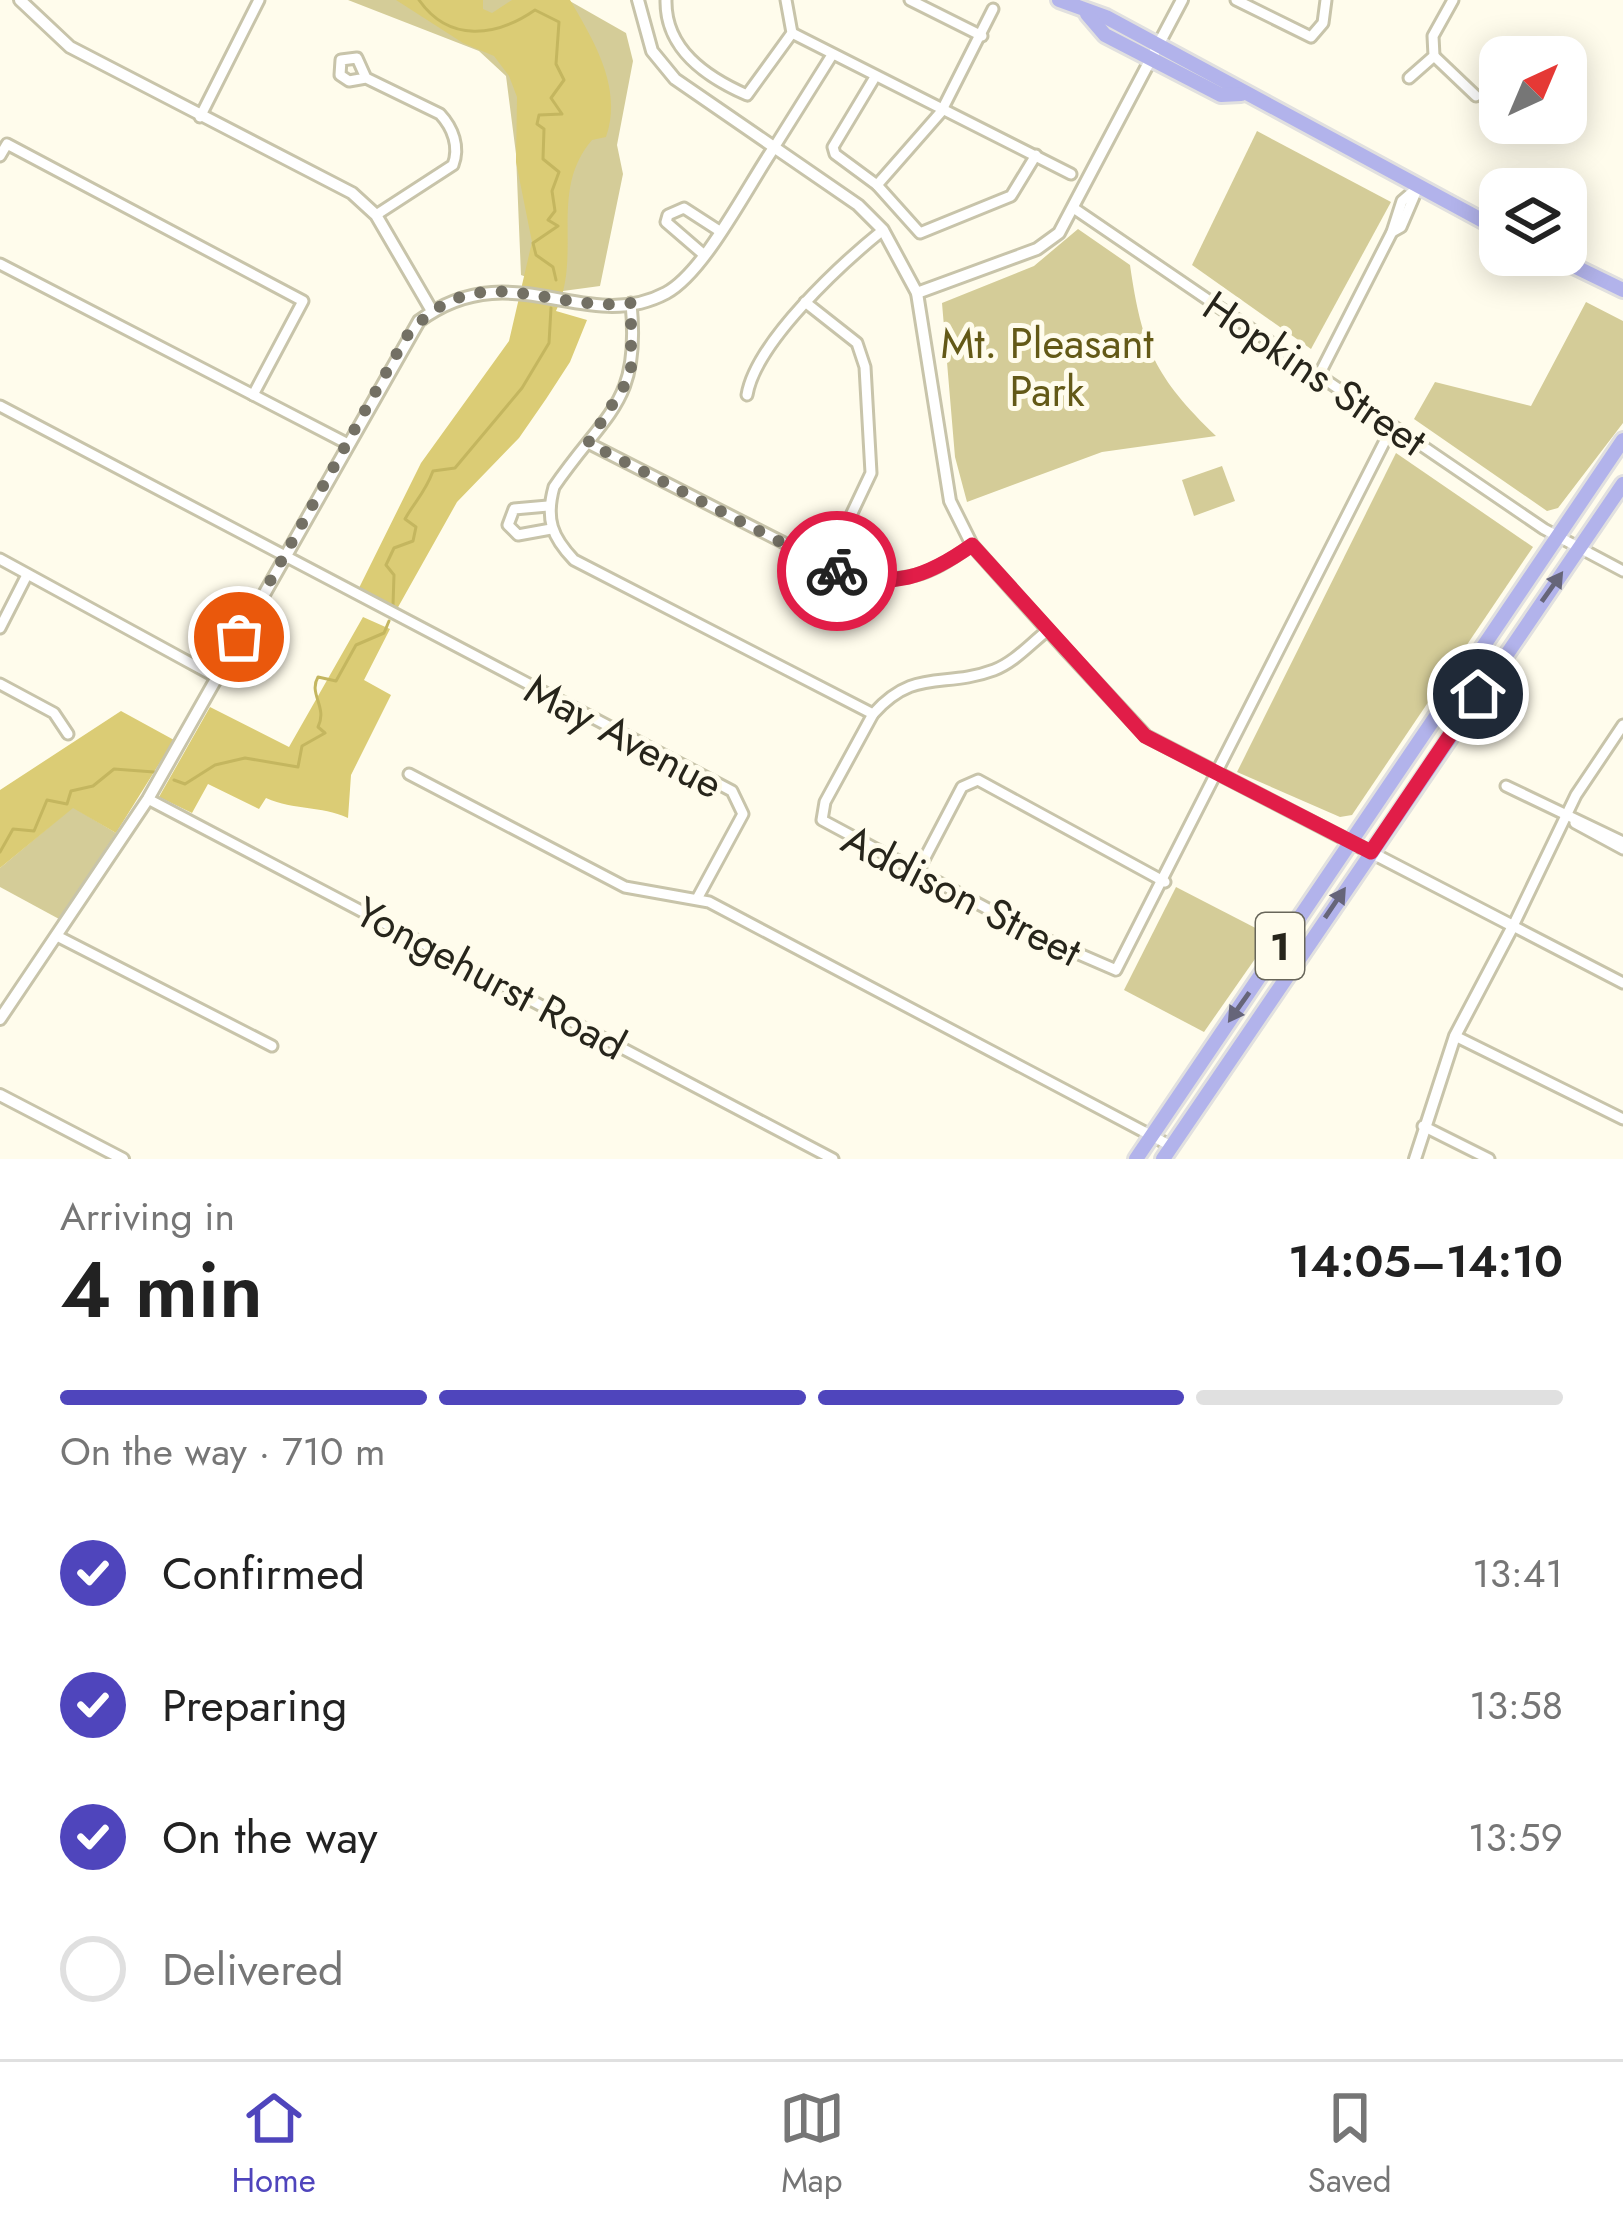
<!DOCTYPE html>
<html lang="en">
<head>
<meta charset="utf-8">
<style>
	:root { --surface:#fff; --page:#f2f2f2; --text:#222; --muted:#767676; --line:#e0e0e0; --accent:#4f45bc }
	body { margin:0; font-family:Jost,sans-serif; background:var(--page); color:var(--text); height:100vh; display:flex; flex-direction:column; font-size:45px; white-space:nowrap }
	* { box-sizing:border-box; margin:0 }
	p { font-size:39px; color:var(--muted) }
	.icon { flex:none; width:66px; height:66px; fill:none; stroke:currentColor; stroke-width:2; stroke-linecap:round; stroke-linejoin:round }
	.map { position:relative; height:1159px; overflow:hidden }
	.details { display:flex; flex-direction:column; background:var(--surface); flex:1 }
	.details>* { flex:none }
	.needle { width:78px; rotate:44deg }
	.controls { position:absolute; left:1479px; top:36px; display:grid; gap:24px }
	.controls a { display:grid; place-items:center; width:108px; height:108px; border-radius:24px; background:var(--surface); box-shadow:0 6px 30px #0003; font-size:60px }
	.pin { position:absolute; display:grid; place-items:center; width:102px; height:102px; color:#fff; margin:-51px; border:6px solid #fff; border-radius:50%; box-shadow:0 3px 12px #0007 }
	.courier { position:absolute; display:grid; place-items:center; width:120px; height:120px; margin:-60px; border:9px solid #e11d48; border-radius:50%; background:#fff; color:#222; box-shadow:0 3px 15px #0007 }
	.head em { font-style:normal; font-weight:600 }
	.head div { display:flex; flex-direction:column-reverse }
	.head { display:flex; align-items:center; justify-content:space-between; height:204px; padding:0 60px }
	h1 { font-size:78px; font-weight:600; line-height:90px }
	.bar { display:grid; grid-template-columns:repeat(4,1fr); gap:18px 12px; align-content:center; height:144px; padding:0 60px }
	.bar i { height:15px; border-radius:9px; background:var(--line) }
	.bar .selected { background:var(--accent) }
	.bar p { grid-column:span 4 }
	ol { padding:0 60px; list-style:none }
	li { display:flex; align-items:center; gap:36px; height:132px }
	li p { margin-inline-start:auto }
	li .icon { padding:12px; border-radius:50%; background:var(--accent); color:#fff; stroke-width:4 }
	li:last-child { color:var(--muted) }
	li i { width:66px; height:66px; border:6px solid var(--line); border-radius:50% }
	.tabs { display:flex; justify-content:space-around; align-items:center; height:168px; border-top:3px solid var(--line); background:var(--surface); font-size:33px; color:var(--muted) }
	.tabs a { display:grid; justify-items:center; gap:6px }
	.tabs .selected { color:var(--accent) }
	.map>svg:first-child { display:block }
	.green { fill:#d4cc98 }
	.forest { fill:#dbcc75 }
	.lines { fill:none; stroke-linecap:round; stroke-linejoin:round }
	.stream { stroke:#c4b65f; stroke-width:3 }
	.minor-casing { stroke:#c8c4aa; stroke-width:15 }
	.tertiary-casing { stroke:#c8c4aa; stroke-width:16 }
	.primary-casing { stroke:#e1e0df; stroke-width:20 }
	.minor { stroke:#fff; stroke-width:9 }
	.tertiary { stroke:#fff; stroke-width:10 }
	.primary { stroke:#b2b3eb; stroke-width:14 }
	.oneway { fill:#666579 }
	.done { stroke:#737064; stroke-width:12; stroke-dasharray:0 21.6 }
	.route { stroke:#e11d48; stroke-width:15 }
	.labels { text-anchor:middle; stroke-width:10; stroke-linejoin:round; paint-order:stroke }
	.shield { fill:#fffcec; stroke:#68665a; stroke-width:3 }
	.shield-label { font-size:39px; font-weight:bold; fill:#27251b }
	.park-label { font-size:42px; fill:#635917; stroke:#fffcec }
	.street-label { font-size:42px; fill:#27251b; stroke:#fffcec }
</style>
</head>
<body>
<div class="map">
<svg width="1623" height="1159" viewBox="0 0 1623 1159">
	<rect width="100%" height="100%" fill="#fffcec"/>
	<g class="green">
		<polygon points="348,0 568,0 626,33 633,61 617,145 623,174 600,286 563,291 521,275 516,154 506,76 479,51"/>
		<polygon points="1257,131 1391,202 1311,349 1192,265"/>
		<path d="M1078 229 1130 265C1142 348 1155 377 1216 436L1102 452 967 502 955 457 942 303 1034 266Z"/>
		<polygon points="1586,302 1623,321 1623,423 1558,508 1547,511 1414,419 1435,382 1531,406"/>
		<polygon points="1396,453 1533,547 1352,815 1340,817 1237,772"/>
		<polygon points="1222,466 1235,501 1194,516 1182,480"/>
		<polygon points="73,807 116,833 59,919 0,887 0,868"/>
		<polygon points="1176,887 1271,936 1204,1032 1124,990"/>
	</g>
	<g class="forest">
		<path d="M396 0H483V9L492 13 512 0H570C594 41 623 88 606 137L592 140C548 191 583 255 556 311L587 320 570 362 546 399 519 438 457 502 397 609 359 588 421 463 509 341 532 242 516 162 517 97 509 76 494 56 463 43Z"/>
		<path d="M363 617 390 629 364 680 391 695 351 775 348 818C320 805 295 811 266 798L259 809 208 784 192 813 159 797 210 707 289 747Z"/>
		<polygon points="121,711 174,740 116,833 73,808 0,868 0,790"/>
	</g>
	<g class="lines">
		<g class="stream">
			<path d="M419 0C449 43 496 37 535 10L559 22 556 64 564 80 551 98 562 114 539 115 537 124 544 129 543 159 559 172 552 191 555 211 548 220 558 226 533 243 536 255 553 267 556 280"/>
			<path d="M393 605 394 575 386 565 394 548 413 541 416 527 405 519C415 501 425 493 433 471L455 468 522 388 549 343 551 308"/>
			<path d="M174 780 185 784 215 765 245 758 298 767 302 746 325 733 318 727C328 707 308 694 318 677L336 681 356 645 384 633 389 621"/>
			<polyline points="0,852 13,829 34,831 47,800 67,804 71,791 93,786 114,769 154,772"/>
		</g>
		<g class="minor-casing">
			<g id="minor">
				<path d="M666 0C665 49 706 77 747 95L792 33 786 0"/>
				<polyline points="910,0 982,36"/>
				<polyline points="1236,0 1311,37 1323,23 1326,0"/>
				<polyline points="792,33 1071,174"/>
				<polyline points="1434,56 1476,96"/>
				<polyline points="875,77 833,147 835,154 877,185 920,233 1011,196 1036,155"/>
				<path d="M366 78 349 81 340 75 341 60 357 58 366 78 440 114C453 128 460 147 453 165L376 215"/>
				<polyline points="1409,78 1434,56 1433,36 1453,0"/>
				<polyline points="200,117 259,0"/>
				<polyline points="775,146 832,55"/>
				<polyline points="0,156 7,144 303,301 253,395"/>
				<polyline points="877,185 941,112 993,9"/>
				<polyline points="1075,209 1544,529 1623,571"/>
				<polyline points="1392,232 1401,227 1416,192"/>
				<polyline points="703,254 666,222 668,215 684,208 718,230"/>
				<polyline points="0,264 348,444"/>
				<polyline points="805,302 857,343 865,367 871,473 826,568"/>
				<path d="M631 303C641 404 606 411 554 487 545 519 552 537 574 560L873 714C915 667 943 689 994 670 1015 662 1031 643 1048 630"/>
				<polyline points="1318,377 1392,232 1402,201 1416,189"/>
				<path d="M747 395C756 342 841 264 883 230"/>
				<polyline points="0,406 732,791 743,814 698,897"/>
				<path d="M588 443 847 575C906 583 924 579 972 545"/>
				<polyline points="548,506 514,509 508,525 518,535 551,529"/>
				<polyline points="0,559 216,677"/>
				<polyline points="0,628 27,575"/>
				<polyline points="0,684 54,713 68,734"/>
				<polyline points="873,714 825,802 822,820 1042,938 1116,970 1392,427"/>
				<polyline points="1623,725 1576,795 1513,926 1623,983"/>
				<polyline points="409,774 625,887 709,902 1171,1146"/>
				<polyline points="1506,786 1623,842"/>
				<polyline points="148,799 833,1159"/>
				<polyline points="1575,823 1623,849"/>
				<polyline points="918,871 962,787 978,780 1165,882"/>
				<polyline points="57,936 272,1046"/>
				<polyline points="1455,1036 1623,1119"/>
				<polyline points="1423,1126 1489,1159"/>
			</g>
		</g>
		<g class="tertiary-casing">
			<g id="tertiary">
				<polyline points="20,0 70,47 352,193 376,215 432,311"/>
				<polyline points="638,0 652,51 675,79 858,205 883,230 917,293 950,501 972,545 1066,650 1146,736 1513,926 1455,1036 1415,1159"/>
				<polyline points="917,293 1037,249 1059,233 1182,0"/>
				<path d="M0 1019 148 799 419 321C512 252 585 336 666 293 705 272 748 185 775 146"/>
				<polyline points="0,1095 123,1159"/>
			</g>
		</g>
		<g class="primary-casing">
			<g id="primary">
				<polyline points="1059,0 1106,17 1500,230"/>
				<polyline points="1087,14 1105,35 1221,95 1241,94"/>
				<polyline points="1551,255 1623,290"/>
				<polyline points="1136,1159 1623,440"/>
				<polyline points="1163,1159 1623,484"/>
			</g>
		</g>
		<use href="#minor" class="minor"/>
		<use href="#tertiary" class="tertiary"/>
		<use href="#primary" class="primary"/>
	</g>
	<defs><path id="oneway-solid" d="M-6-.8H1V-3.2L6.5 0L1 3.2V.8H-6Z" transform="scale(3)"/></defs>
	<g class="oneway">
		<use href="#oneway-solid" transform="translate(1552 587) rotate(-55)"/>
		<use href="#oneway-solid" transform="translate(1335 903) rotate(-56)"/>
		<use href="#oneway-solid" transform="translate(1239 1007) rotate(125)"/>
	</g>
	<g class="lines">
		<path class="done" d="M239 637 406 337C476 253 544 313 631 303V375L588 443 837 571"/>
		<path class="route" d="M837 571C892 590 927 577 972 545L1145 736 1371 852 1478 694"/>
	</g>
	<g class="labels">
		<rect class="shield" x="1256" y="913" width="48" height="66" rx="9"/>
		<g class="shield-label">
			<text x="1280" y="960">1</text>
		</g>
		<g class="park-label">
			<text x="1047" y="358">Mt. Pleasant<tspan x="1047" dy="48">Park</tspan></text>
		</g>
		<g class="street-label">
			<text transform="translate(1315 373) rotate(34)" y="15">Hopkins Street</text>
			<text transform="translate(624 736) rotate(28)" y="15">May Avenue</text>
			<text transform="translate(962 895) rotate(27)" y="15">Addison Street</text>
			<text transform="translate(491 978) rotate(28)" y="15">Yongehurst Road</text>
		</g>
	</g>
</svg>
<div class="controls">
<a><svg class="needle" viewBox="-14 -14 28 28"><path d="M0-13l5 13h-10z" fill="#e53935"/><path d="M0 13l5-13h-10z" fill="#767676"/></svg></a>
<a><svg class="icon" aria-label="layers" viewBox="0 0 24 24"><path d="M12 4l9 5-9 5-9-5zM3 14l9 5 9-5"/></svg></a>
</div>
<div class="pin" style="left:239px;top:637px;background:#ea580c"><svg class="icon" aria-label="bag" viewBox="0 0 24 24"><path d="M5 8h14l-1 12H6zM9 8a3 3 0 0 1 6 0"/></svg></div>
<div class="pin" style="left:1478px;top:694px;background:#1f2937"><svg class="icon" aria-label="home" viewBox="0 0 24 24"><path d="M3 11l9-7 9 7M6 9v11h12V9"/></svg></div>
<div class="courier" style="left:837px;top:571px"><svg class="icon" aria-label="bike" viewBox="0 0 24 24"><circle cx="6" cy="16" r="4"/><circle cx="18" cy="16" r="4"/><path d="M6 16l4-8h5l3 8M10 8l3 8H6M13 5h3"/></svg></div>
</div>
<section class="details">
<div class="head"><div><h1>4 min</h1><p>Arriving in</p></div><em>14:05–14:10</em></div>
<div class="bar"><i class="selected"></i><i class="selected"></i><i class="selected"></i><i></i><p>On the way · 710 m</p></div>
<ol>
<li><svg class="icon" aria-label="check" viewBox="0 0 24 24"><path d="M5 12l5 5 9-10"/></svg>Confirmed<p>13:41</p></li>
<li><svg class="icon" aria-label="check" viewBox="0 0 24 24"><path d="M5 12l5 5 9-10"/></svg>Preparing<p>13:58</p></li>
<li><svg class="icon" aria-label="check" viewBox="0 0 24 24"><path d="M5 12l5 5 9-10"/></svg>On the way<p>13:59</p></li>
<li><i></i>Delivered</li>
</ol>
</section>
<nav class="tabs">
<a class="selected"><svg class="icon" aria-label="home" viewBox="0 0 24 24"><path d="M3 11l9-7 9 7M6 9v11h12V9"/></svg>Home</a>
<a><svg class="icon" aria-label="map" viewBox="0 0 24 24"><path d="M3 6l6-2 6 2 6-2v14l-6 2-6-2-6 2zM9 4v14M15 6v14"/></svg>Map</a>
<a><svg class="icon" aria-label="saved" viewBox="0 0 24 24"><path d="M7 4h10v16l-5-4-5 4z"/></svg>Saved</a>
</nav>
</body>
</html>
